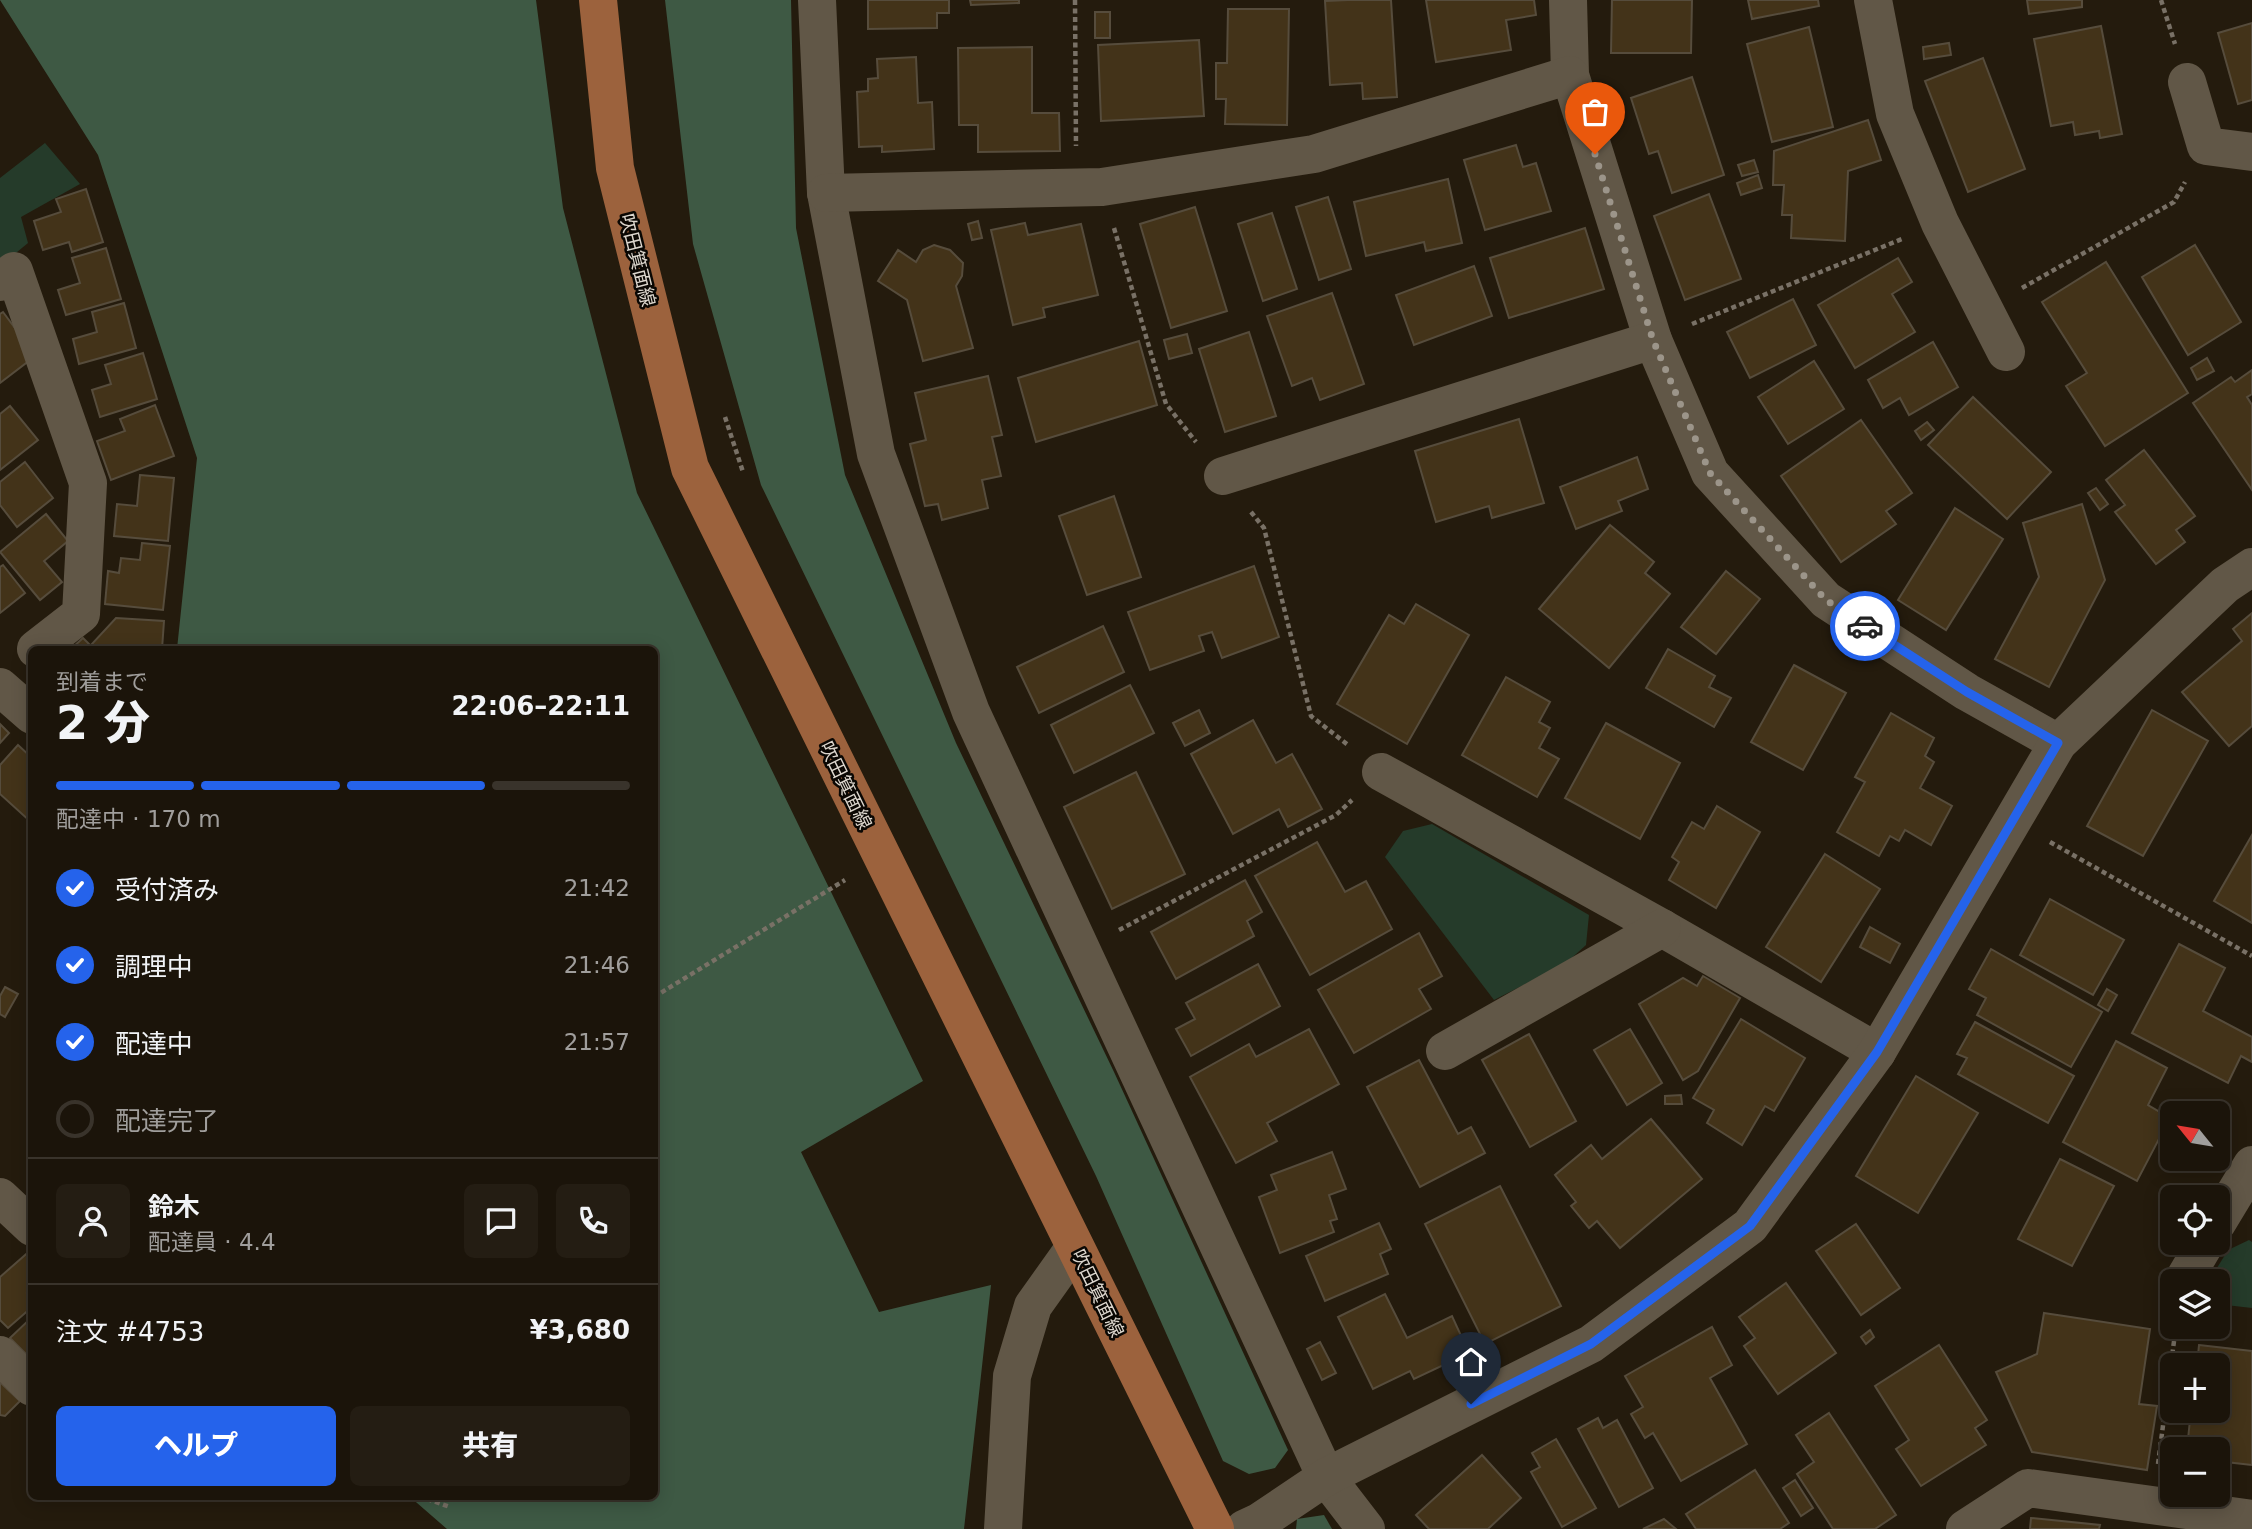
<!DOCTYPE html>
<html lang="ja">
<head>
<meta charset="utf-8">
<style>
	:root { --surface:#1b140a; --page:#241d13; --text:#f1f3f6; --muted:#a09e9c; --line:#39332b; --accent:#2563eb }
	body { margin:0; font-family:"DejaVu Sans","Noto Sans JP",sans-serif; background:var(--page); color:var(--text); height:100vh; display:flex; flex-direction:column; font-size:26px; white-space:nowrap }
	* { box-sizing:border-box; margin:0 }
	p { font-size:23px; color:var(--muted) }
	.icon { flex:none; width:38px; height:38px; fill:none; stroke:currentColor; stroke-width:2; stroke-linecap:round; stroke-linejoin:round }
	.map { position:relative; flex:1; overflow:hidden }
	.details { position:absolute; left:28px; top:646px; width:630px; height:854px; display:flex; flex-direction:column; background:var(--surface); border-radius:10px; box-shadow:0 4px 18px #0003,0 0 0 2px var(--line) }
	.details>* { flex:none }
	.needle { width:46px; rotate:300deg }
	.fabs { position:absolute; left:2160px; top:1101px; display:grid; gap:14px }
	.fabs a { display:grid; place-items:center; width:70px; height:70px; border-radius:10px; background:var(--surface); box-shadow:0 4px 18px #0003,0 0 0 2px var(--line); font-size:35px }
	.pin { position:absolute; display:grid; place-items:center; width:60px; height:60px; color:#fff; margin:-72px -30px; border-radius:50% 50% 50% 0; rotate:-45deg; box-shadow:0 0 7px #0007 }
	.pin .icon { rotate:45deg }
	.courier { position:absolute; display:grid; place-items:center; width:70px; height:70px; margin:-35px; border:5px solid #2563eb; border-radius:50%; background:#fff; color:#222; box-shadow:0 2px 9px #0007 }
	.summary em { font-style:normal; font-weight:800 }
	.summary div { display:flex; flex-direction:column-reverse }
	.summary { display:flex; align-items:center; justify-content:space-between; height:119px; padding:0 28px }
	h1 { font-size:46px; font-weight:800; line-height:52px }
	.bar { display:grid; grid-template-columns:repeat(4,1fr); gap:10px 7px; align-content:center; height:84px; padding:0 28px }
	.bar i { height:9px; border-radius:5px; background:var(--line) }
	.bar .on { background:var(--accent) }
	.bar p { grid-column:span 4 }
	.line { display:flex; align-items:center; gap:18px; padding:0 28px; border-top:2px solid var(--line) }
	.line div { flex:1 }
	.round { display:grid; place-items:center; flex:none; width:74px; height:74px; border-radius:10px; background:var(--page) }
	ol { padding:0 28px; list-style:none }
	li { display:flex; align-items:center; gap:21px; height:77px }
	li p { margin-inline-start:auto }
	li .icon { padding:7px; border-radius:50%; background:var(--accent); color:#fff; stroke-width:4 }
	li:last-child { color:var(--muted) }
	li i { width:38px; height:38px; border:4px solid var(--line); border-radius:50% }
	.button { display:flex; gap:14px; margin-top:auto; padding:14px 28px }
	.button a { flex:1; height:80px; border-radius:10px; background:var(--accent); color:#fff; font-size:28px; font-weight:800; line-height:80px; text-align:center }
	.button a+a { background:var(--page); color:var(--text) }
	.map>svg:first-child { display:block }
	.green { fill:#253b2a }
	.forest { fill:#3e5944 }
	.building { fill:#433319; stroke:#564c3c; stroke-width:2 }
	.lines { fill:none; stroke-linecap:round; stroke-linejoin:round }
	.path { stroke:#797166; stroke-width:4.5; stroke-dasharray:5 3.5; stroke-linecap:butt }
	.minor { stroke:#615747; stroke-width:38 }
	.major { stroke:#9c623d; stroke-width:38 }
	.done { stroke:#9c958a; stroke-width:7; stroke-dasharray:0 12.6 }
	.route { stroke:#2563eb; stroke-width:9 }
	.labels { text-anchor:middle; stroke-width:5; stroke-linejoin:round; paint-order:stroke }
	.street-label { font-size:19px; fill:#dcd6cd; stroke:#0a0703 }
</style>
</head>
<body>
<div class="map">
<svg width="2252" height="1529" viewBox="0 0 2252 1529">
	<rect width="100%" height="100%" fill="#241b0d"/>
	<g class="green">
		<polygon points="45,143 80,184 21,217 28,243 0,266 0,178"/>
		<polygon points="1432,824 1589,915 1586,945 1565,964 1494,1000 1385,857 1403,831"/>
		<polygon points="2249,1240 2252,1242 2252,1308 2217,1304 2217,1281 2209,1281 2228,1250"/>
	</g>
	<g class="forest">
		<polygon points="0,0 536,0 563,208 637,493 923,1081 801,1152 879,1312 991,1285 964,1529 447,1529 409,1496 654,1496 654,649 177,649 197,458 98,155"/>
		<polygon points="665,0 791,0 796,228 845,475 956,743 1114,1072 1288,1450 1275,1468 1249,1474 1223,1461 1096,1176 761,485 693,244"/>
		<polygon points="1324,1515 1332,1529 1296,1529 1297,1519"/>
	</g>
	<g class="building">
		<polygon points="868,0 949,0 949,13 937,13 937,28 868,29"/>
		<polygon points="970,0 1019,0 1019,3 971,5"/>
		<polygon points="1348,0 1391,0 1397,97 1363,99 1362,83 1330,85 1325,1"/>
		<polygon points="1426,0 1534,0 1536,15 1506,20 1511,50 1436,62"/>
		<polygon points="1612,0 1692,0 1691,53 1611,53"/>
		<polygon points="1748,0 1818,0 1819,6 1752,19"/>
		<polygon points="2027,0 2082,0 2082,7 2029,14"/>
		<polygon points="1228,9 1289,9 1287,125 1225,124 1226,99 1216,99 1216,63 1227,63"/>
		<rect x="1095" y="12" width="15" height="26"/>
		<polygon points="2252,23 2252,100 2238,104 2218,33"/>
		<polygon points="2101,26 2122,134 2100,138 2099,131 2075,135 2073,122 2051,126 2034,39"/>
		<polygon points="1809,27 1833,127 1772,142 1747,44"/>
		<polygon points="1199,40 1204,116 1101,121 1098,45"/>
		<polygon points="1949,43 1951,55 1924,59 1923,47"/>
		<polygon points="1032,47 1032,113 1059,113 1060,151 978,152 978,125 959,125 958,48"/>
		<polygon points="916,57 918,103 932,102 934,149 882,152 882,146 859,147 857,92 868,91 868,79 878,78 877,59"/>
		<polygon points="1983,58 2025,169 1968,192 1925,81"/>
		<polygon points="1692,77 1724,175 1672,193 1658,151 1649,154 1631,98"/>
		<polygon points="1868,120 1881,160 1848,171 1845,241 1791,238 1792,215 1782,215 1784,185 1773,185 1774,151"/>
		<polygon points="1516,145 1523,167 1536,163 1551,211 1485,230 1464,160"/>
		<polygon points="1754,160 1758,172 1742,176 1738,165"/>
		<polygon points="1758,175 1762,188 1741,195 1737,183"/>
		<polygon points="1448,179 1462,243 1426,251 1424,242 1366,256 1354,202"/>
		<polygon points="86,189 103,242 72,252 69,242 43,250 34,221 61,212 56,199"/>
		<polygon points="1709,194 1741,279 1685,300 1654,216"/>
		<polygon points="1328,197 1351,269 1319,280 1296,207"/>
		<polygon points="1195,207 1227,311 1171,328 1140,224"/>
		<polygon points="1272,213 1297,289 1263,301 1238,224"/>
		<polygon points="978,221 982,238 972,240 968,224"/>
		<polygon points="1025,223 1028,235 1081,224 1098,295 1043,308 1045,317 1013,325 991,230"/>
		<polygon points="1585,228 1604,289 1509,318 1490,258"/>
		<polygon points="934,245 950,250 963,263 962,276 956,286 973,348 923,361 907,300 878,281 898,250 916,262 923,250"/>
		<polygon points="2195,245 2241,322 2188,355 2142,277"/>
		<polygon points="106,248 121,299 66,315 58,290 80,283 72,258"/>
		<polygon points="1898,258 1912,282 1892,294 1915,332 1855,368 1818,305"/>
		<polygon points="2106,262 2188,393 2105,446 2066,386 2087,373 2042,302"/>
		<polygon points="1474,266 1492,316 1414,345 1396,295"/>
		<polygon points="1332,293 1364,384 1320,400 1312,378 1292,386 1267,316"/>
		<polygon points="1793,299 1816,345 1750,378 1727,332"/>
		<polygon points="124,303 136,348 79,364 73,339 97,332 92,312"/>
		<polygon points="3,312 26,343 30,360 0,383 0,314"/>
		<polygon points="1249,332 1276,416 1225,432 1199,349"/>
		<polygon points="1187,334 1192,353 1169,359 1164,340"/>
		<polygon points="1139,341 1157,405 1036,442 1018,378"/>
		<polygon points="1933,342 1958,387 1909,415 1900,398 1883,408 1868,380"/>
		<polygon points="143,353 157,399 100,417 92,390 111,384 105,365"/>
		<polygon points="2207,358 2214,371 2197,380 2191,368"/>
		<polygon points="1814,361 1844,409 1788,444 1758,397"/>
		<polygon points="2252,370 2252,394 2247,397 2252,405 2252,490 2193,403 2231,377 2235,382"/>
		<polygon points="988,376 1002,435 992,437 1001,476 982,480 988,508 942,520 938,504 925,506 910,444 926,440 915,393"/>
		<polygon points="1973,397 2051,472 2007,519 1928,445"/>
		<polygon points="155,405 174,456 111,480 97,441 125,431 120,419"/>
		<polygon points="10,406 38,440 0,470 0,414"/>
		<polygon points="1519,419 1544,503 1492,518 1489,506 1436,522 1415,451"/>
		<polygon points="1861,420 1912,493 1886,511 1896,524 1841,562 1781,476"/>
		<polygon points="1927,422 1934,430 1921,440 1915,431"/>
		<polygon points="2144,450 2195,516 2176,530 2185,542 2156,564 2115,512 2125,505 2106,480"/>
		<polygon points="1637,457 1648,489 1618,501 1622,511 1576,529 1560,487"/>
		<polygon points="25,462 53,498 17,527 0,505 0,482"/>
		<polygon points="140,475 174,478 168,541 114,536 117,504 137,506"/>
		<polygon points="2096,488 2108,504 2100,510 2088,493"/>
		<polygon points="1114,496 1141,577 1087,595 1059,516"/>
		<polygon points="2082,504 2105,580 2049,687 1995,659 2039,577 2023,523"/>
		<polygon points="1955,508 2003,539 1946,630 1898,600"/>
		<polygon points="46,514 68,541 44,561 62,582 40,600 0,552"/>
		<polygon points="1610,525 1654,562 1645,573 1670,594 1609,668 1539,609"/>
		<polygon points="142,543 170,546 163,610 105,604 108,571 119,573 121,558 140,560"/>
		<polygon points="3,565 25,593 0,613 0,567"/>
		<polygon points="1254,566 1279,637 1222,658 1212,632 1199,636 1204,651 1150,670 1128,612"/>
		<polygon points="1726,571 1760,599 1716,654 1681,627"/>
		<polygon points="1416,604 1469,635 1407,744 1337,704 1389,615 1404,624"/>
		<polygon points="2252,613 2252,726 2229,746 2182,692 2242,641 2233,629"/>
		<polygon points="116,618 164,621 162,649 94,649 90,646"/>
		<polygon points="1103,626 1124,672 1039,713 1017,667"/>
		<polygon points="83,638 94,649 71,649"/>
		<polygon points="1668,649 1715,676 1709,687 1731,698 1714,727 1646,688"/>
		<polygon points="1794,665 1846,693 1803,770 1751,742"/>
		<polygon points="1506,677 1550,702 1539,722 1550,728 1539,748 1559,759 1537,797 1462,755"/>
		<polygon points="1130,685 1154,733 1074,773 1051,725"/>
		<polygon points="1199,710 1210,733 1185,746 1173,723"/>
		<polygon points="2152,710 2208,741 2143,856 2087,826"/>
		<polygon points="1891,713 1934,738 1925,756 1934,762 1920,788 1952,806 1931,845 1905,830 1899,841 1890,836 1879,856 1837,832 1865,782 1855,777"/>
		<polygon points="1253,720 1276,763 1292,754 1322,809 1288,827 1279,809 1233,834 1191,754"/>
		<polygon points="1606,723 1680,763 1640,839 1565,798"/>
		<polygon points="0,724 9,733 0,743"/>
		<polygon points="18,745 32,758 32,823 0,794 0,765"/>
		<polygon points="1136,772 1185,874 1112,909 1064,807"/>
		<polygon points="1717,806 1760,832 1716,908 1669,880 1679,862 1672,857 1692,822 1704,829"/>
		<polygon points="2252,835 2252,923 2214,901"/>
		<polygon points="1317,842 1345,892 1366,881 1392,929 1310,975 1255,876"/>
		<polygon points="1825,854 1880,889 1821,982 1766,947"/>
		<polygon points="1245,880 1262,912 1247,921 1254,936 1176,979 1151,932"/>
		<polygon points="2050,899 2124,940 2093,995 2020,955"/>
		<polygon points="1870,927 1900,944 1890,963 1860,947"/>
		<polygon points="1419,933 1442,976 1419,989 1431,1009 1354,1053 1318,990"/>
		<polygon points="2179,944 2225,968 2203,1011 2252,1037 2252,1062 2241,1056 2228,1083 2132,1033"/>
		<polygon points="1991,949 2102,1012 2071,1067 1977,1015 1986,998 1969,989"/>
		<polygon points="1258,964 1280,1006 1191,1056 1176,1029 1195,1019 1186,1003"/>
		<polygon points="1703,976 1740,998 1698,1071 1683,1080 1639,1004 1683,978 1697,986"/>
		<polygon points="5,987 18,994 5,1017 0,1014 0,996"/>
		<polygon points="2107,989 2117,995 2108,1011 2098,1005"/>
		<polygon points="1741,1019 1805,1058 1774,1111 1765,1106 1742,1145 1707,1123 1714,1110 1693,1098"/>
		<polygon points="1975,1022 2074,1076 2048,1123 1958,1074 1967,1058 1957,1054"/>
		<polygon points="1309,1029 1339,1084 1267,1123 1277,1141 1236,1163 1190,1077 1249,1044 1256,1057"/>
		<polygon points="1630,1029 1662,1083 1627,1105 1594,1050"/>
		<polygon points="1529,1034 1576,1121 1530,1147 1482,1060"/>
		<polygon points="2116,1041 2167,1068 2148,1105 2170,1118 2137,1181 2063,1142"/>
		<polygon points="1419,1060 1458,1134 1471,1127 1485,1153 1420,1187 1367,1087"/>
		<polygon points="1916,1076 1978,1113 1918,1213 1856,1176"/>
		<polygon points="1681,1095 1682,1104 1665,1104 1665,1096"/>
		<polygon points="1651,1119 1702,1179 1620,1248 1597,1221 1589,1228 1571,1206 1576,1202 1555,1175 1591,1145 1602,1159"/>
		<polygon points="1332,1152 1346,1189 1329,1195 1337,1219 1330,1221 1334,1232 1280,1253 1259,1197 1277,1190 1271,1175"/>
		<polygon points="2060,1159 2114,1186 2072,1266 2018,1239"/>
		<polygon points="1500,1186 1561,1306 1485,1344 1425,1224"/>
		<polygon points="1379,1223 1391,1249 1380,1254 1388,1274 1325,1301 1306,1256"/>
		<polygon points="1856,1224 1900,1288 1861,1315 1816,1251"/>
		<polygon points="32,1249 32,1289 27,1293 32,1298 32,1307 8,1328 0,1320 0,1277"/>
		<polygon points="1786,1283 1836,1353 1778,1394 1744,1346 1755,1338 1739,1317"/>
		<polygon points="1385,1294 1407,1338 1452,1316 1469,1353 1414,1379 1410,1371 1373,1389 1338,1317"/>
		<polygon points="2044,1313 2150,1329 2139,1404 2157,1406 2147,1470 2032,1452 1996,1372 2037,1354"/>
		<polygon points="32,1317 32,1360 10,1338"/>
		<polygon points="1712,1327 1732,1365 1710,1378 1747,1444 1681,1481 1653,1433 1645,1438 1631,1414 1643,1407 1625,1376"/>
		<polygon points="1870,1330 1874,1337 1866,1344 1861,1337"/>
		<polygon points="1320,1342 1336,1373 1322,1380 1307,1349"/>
		<polygon points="1939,1345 1987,1420 1975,1428 1986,1445 1921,1486 1896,1449 1909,1440 1875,1386"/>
		<polygon points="2199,1345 2252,1351 2252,1465 2217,1461 2217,1449 2187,1449 2191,1410 2217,1410 2217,1365 2197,1365"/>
		<polygon points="0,1382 20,1401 5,1416 0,1415"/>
		<polygon points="1829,1413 1896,1515 1875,1529 1833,1529 1797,1474 1814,1462 1796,1435"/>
		<polygon points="1598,1418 1603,1428 1617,1420 1653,1488 1619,1507 1578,1429"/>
		<polygon points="1556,1439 1596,1508 1562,1527 1531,1472 1540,1467 1532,1453"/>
		<polygon points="1482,1455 1521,1498 1488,1529 1429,1529 1416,1515"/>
		<polygon points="1755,1470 1789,1523 1780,1529 1696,1529 1686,1514"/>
		<polygon points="1795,1480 1813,1508 1801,1516 1783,1488"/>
		<polygon points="2031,1518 2100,1525 2099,1529 2030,1529"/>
		<polygon points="1664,1519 1676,1529 1643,1529"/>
	</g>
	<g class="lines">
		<g class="path">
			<polyline points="1075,0 1076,146"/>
			<polyline points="2161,0 2175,44"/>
			<polyline points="1114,228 1166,404 1196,442"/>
			<polyline points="2022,288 2174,202 2185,182"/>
			<polyline points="1692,324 1902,239"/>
			<polyline points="725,417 743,472"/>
			<polyline points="1251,512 1264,528 1311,716 1348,745"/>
			<polyline points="2050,842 2252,956"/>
			<polyline points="1119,930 1336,815 1352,800"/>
			<polyline points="654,997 845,880"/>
			<polyline points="2158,1464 2176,1326"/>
			<polyline points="419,1496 450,1507"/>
		</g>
		<g class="minor">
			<polyline points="817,0 826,193 876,454 971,712 1326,1477 1366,1529"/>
			<polyline points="1568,0 1570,75 1653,340 1710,473 1826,600 1967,692 2058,743"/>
			<polyline points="1873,0 1895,114 1940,223 2006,352"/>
			<polyline points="2187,82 2206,146 2252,152"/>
			<polyline points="826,193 1102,187 1314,154 1570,75"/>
			<polyline points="0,282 14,271 88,483 81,614 36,649"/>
			<polyline points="1223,476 1653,340"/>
			<polyline points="0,687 32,715"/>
			<polyline points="1381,772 1662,928 1877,1052"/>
			<polyline points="1445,1051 1662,928"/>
			<polyline points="0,1197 32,1227"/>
			<polyline points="2217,1223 2252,1165"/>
			<polyline points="2183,1281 2206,1242"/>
			<polyline points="0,1355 32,1387"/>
			<polyline points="1003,1529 1012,1376 1033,1306 1075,1247"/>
			<polyline points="1244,1529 1259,1522 1326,1477 1591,1344 1750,1226 1877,1052 2058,743 2225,585 2252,567"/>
			<polyline points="1965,1529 2028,1488 2252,1519"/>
		</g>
		<polyline class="major" points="598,0 615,168 690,468 1215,1529"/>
	</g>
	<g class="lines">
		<polyline class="done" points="1595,154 1653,340 1710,473 1826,600 1865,626"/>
		<polyline class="route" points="1471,1404 1591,1344 1750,1226 1877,1052 2058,743 1967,692 1865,626"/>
	</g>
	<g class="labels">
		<g class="street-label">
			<text transform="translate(638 260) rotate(76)" y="7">吹田箕面線</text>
			<text transform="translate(846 785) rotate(64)" y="7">吹田箕面線</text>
			<text transform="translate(1098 1293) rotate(64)" y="7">吹田箕面線</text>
		</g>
	</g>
</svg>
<div class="fabs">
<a><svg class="needle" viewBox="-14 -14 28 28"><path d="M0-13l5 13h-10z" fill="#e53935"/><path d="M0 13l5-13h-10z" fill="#a09e9c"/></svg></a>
<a><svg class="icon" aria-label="locate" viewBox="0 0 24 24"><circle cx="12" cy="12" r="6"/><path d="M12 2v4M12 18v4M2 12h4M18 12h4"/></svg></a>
<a><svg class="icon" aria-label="layers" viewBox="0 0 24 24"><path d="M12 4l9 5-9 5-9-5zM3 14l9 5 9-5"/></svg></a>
<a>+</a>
<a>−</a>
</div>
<div class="pin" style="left:1595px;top:154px;background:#ea580c"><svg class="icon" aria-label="bag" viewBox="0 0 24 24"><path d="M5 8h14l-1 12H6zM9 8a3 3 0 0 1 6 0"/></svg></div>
<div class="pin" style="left:1471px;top:1404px;background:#1f2937"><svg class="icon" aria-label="home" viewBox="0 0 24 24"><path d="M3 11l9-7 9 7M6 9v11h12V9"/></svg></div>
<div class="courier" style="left:1865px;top:626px"><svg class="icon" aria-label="car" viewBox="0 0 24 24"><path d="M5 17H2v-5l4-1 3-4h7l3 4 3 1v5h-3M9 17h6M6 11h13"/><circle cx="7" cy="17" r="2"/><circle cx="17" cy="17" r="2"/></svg></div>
<section class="details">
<div class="summary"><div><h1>2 分</h1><p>到着まで</p></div><em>22:06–22:11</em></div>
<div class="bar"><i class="on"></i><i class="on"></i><i class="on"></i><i></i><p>配達中 · 170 m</p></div>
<ol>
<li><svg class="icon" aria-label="check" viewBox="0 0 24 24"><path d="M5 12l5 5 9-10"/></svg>受付済み<p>21:42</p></li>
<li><svg class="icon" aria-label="check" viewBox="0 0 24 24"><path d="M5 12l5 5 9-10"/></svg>調理中<p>21:46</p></li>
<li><svg class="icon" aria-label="check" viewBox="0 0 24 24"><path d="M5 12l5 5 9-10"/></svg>配達中<p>21:57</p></li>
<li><i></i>配達完了</li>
</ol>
<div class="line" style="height:126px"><a class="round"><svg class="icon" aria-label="person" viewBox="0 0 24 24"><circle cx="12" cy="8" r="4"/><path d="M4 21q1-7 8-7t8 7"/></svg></a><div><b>鈴木</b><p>配達員 · 4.4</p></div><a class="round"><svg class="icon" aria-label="chat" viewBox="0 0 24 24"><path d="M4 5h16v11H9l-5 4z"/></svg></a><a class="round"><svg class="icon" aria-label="phone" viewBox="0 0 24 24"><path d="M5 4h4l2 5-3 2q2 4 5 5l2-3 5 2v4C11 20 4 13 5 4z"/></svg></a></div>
<div class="line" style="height:91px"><div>注文 #4753</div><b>¥3,680</b></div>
<div class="button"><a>ヘルプ</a><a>共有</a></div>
</section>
</div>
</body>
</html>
